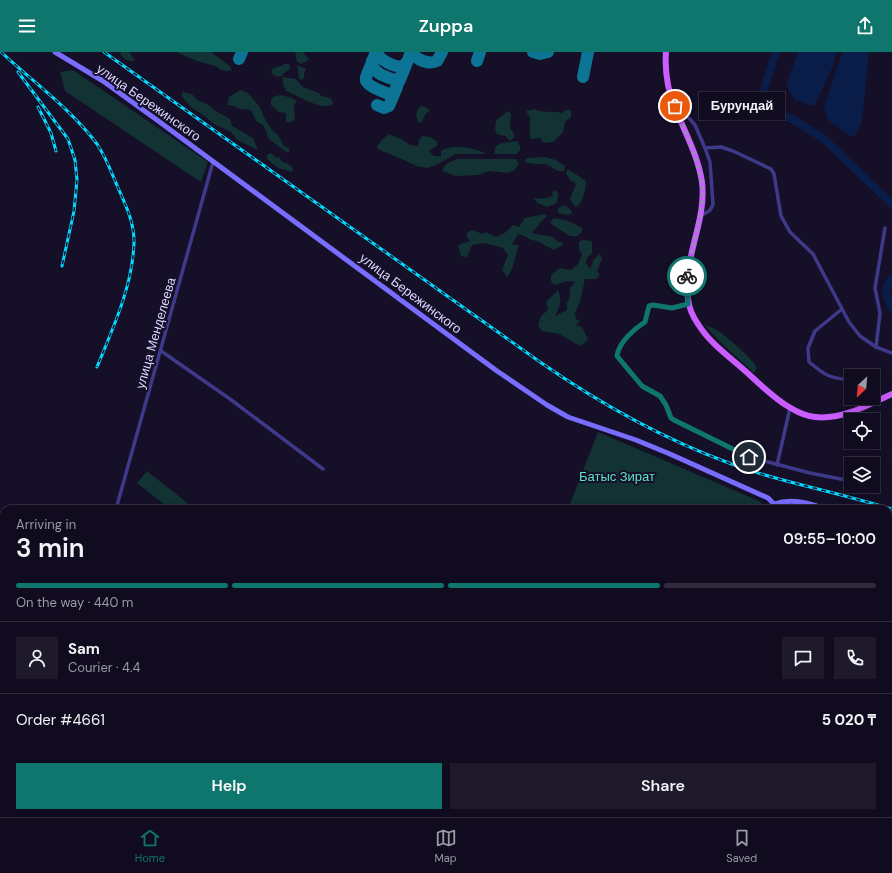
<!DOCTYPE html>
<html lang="en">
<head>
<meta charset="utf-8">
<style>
	:root { --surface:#100b1e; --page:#1e192b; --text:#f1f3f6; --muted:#9c9ba4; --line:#302b3c; --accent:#0f766e }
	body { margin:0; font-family:"DM Sans",sans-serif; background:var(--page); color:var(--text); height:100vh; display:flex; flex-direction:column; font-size:15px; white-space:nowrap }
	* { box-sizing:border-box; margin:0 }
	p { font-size:13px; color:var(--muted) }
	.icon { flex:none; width:22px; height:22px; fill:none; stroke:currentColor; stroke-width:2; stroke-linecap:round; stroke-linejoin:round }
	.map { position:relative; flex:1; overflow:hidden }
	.panel { position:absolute; left:0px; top:453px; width:892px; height:312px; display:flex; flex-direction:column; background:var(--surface); border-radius:12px 12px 0 0; box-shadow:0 2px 10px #0003,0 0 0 1px var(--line) }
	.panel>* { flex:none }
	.needle { width:26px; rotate:206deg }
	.tools { position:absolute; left:844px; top:317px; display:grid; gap:8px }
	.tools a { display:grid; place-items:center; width:36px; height:36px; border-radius:0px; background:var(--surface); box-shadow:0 2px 10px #0003,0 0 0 1px var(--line); font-size:20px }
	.pin { position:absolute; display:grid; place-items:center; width:34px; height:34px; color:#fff; margin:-17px; border:2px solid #fff; border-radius:50%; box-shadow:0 1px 4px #0007 }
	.courier { position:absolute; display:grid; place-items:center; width:40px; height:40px; margin:-20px; border:3px solid #0f766e; border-radius:50%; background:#fff; color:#222; box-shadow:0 1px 5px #0007 }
	.bubble { position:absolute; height:28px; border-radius:0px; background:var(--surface); box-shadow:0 2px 10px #0003,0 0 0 1px var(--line); font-size:13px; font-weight:600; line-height:28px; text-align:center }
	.summary em { font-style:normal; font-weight:600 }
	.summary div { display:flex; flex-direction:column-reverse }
	.summary { display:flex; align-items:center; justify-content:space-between; height:68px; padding:0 16px }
	h1 { font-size:26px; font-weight:600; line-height:30px }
	.bar { display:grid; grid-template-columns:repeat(4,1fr); gap:6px 4px; align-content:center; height:48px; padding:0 16px }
	.bar i { height:5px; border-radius:3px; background:var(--line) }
	.bar .selected { background:var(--accent) }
	.bar p { grid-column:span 4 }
	.line { display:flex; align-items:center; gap:10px; padding:0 16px; border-top:1px solid var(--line) }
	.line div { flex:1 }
	.round { display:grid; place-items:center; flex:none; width:42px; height:42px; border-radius:0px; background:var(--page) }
	.button { display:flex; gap:8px; margin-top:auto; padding:8px 16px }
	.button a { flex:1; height:46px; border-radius:0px; background:var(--accent); color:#fff; font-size:16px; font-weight:600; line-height:46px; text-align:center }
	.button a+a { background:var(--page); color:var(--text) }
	header { display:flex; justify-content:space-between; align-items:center; height:52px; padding:0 16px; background:var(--accent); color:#fff; font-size:18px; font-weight:600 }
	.menu { display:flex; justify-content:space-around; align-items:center; height:56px; border-top:1px solid var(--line); background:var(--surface); font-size:11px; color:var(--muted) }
	.menu a { display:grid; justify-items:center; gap:2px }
	.menu .selected { color:var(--accent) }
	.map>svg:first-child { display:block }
	.green { fill:#123233 }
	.water { fill:#091d48 }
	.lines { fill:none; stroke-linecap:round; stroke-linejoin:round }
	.river { stroke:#091d48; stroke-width:8 }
	.taxiway { stroke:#0c7494; stroke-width:12 }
	.minor { stroke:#3f3989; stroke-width:3.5 }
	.secondary { stroke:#786dff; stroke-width:5 }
	.primary { stroke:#ca5dff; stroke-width:6 }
	.rail-casing { stroke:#02daff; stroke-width:3 }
	.rail { stroke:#150f28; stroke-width:1.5; stroke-dasharray:4.5; stroke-linecap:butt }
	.done { stroke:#9790b4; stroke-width:4; stroke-dasharray:0 7.2 }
	.route { stroke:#0f766e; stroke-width:5 }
	.labels { text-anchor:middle; stroke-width:4; stroke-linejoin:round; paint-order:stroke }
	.street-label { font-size:13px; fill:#ddd6ff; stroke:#150f28 }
	.park-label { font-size:13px; fill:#5de4c8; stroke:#150f28 }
</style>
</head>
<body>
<header><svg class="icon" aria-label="menu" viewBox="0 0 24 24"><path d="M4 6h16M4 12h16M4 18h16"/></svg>Zuppa<svg class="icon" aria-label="share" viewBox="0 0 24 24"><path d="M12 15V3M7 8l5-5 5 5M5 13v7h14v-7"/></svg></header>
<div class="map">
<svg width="892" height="765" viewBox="0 0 892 765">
	<rect width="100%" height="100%" fill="#150f28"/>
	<g class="green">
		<path d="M122 0H129L135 9C127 9 123 8 120 1Z"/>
		<polygon points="176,0 211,0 230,14 232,18 226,19 221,18 215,14 197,9"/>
		<polygon points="295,0 303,0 309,8 301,12 297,9"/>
		<path d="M284 12H289L290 14 289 18 284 21 282 24C277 25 274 25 271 20 274 13 279 16 284 12Z"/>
		<polygon points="297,13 306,17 304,22 304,26 302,28 299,27"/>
		<polygon points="73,18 208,110 201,130 65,39 60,20"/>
		<path d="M282 25 296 27 303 35 319 41 321 44 330 46 332 48 333 52C322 60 298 43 286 39L284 35Z"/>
		<polygon points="240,38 248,41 260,55 265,67 272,78 278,83 284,94 289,96 289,100 286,100 269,87 263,73 256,69 251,58 240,57 234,54 227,53 229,45"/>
		<polygon points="182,40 192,42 197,48 209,53 214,58 230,67 232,74 253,86 258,98 237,88 231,80 214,72 203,63 192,56 182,45"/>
		<polygon points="281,43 292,46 297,49 294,53 295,66 292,70 286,70 286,61 279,60 271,53 271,47 275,44"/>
		<polygon points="423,54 430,58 429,60 426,61 422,70 418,71 416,62 419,55"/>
		<path d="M535 57C543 62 552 58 561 61L566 58H571V65L565 70 563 80 553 90 543 91 540 86 530 87V66L526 59Z"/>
		<polygon points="508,59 511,62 510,76 514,82 514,86 510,89 505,84 497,82 495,77 496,68"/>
		<path d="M389 82 403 88 410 93 418 94 419 88 422 84 430 85 437 89V94L429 99 434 104H441V99C454 91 474 96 487 102H456L436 113 427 116 417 114 388 101 383 100 377 96C379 89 384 86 389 82Z"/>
		<polygon points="517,89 520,94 520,99 516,102 494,102 496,94 502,91"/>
		<polygon points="271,101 276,105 280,106 282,110 287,111 293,116 292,120 278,116 267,107 267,103"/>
		<path d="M545 105 556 108 565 114 564 119H558L546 112C540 113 529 112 524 109L527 106Z"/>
		<polygon points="457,107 516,107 519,111 515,118 507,121 489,119 478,123 456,124 442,119 446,112"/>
		<path d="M568 117 586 129C586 138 583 149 577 155L574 154 570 147 576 132 570 128 566 121Z"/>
		<path d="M556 138 558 142 557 151 547 155 538 151 533 146C540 147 545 147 553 144L552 140Z"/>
		<polygon points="565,153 571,158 572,162 568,163 558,161 558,156"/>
		<path d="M545 162 547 164 541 170 532 181 553 185 558 190H562L563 193 554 198 537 189 531 188 524 184 518 182 512 193H519C515 202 514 218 507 225L502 218 508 203 503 196 485 191 472 193 467 205 461 204 458 193 470 189 466 184 468 180 472 178 483 182 486 180 496 185 506 180 513 173 519 175 525 166Z"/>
		<polygon points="554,166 568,169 582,176 582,180 577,184 570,184 551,172 551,169"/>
		<path d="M583 188 592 189V201L587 206 586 211 590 217 594 207 600 202 602 207 597 219 600 223 596 227H585L580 250 575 261 576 267 580 269 576 273 582 275 588 288 580 294 559 282 542 279 538 274 541 264 548 258 546 250 558 238C562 248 560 255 555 264L567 258V251L570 245V236L575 230 568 229 554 233 551 229V223L560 216 571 218 578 212 582 202 579 198V190Z"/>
		<path d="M705 273C710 275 716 277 720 280 728 286 753 307 757 316L754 321 719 289Z"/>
		<polygon points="598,380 759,449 767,457 568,457"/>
		<polygon points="147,419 195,457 170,457 137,431"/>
		<polygon points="617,761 668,761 671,763 671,765 612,765"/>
	</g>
	<g class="water">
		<path d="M798 0H836C834 19 822 35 816 52L811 54 794 47 786 33Z"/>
		<polygon points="842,0 869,0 863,59 861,72 855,84 850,84 828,68 824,55"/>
	</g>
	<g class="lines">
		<g class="river">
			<polyline points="776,0 763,40 766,56 792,67 823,86 892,152"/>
			<path d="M892 226C883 237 886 244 892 256"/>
			<polyline points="888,541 892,541"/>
		</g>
		<g class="taxiway">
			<path d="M376 0 366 25V29C369 34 373 35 379 38 382 39 387 42 390 42 397 40 408 7 411 0"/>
			<path d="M377 0C379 8 395 16 403 14L407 10"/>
			<path d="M412 0C416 8 429 13 437 9L442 0"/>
			<polyline points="533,0 540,2 548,0"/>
			<polyline points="239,7 242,0"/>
			<path d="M372 9C371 21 386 25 395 28L398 27 401 24"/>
			<polyline points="477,9 480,0"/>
			<polyline points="583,25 588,0"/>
			<polyline points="377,53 384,56 389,54 397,35"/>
		</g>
		<g class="minor">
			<path d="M679 64H684L689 66 695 73 705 96 710 110 713 152C711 159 708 160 701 163"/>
			<polyline points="705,96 721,95 733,99 771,117 774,122 781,164 790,180 813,202 849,270 860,284 876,295 892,301"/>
			<path d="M689 252 672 256 653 253 649 254 645 270C634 277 619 290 617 304L642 334 660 344 666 353 671 366 679 371 749 405 810 421 851 429"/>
			<path d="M842 257 815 279 808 296 809 310C826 324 829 326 851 328"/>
			<polyline points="876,295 880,261 875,236 885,176"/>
			<polyline points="161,299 230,347 323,417"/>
			<polyline points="777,413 790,356"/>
			<polyline points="116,457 213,110"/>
			<polyline points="888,521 892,517"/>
			<polyline points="888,650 892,654"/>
			<polyline points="888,699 892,700"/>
			<polyline points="888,740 892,735"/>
			<polyline points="780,761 786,765"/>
			<polyline points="27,765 28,761"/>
			<polyline points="815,765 816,761"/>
			<polyline points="869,765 871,761"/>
		</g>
		<g class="secondary">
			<polyline points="55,0 103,29 157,68 497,319 547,353 568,365 636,388 670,402 768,446 774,452 775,457"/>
			<path d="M774 452C791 446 808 450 825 457"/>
			<polyline points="888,482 892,484"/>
			<polyline points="676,765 677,761"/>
		</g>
		<path class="primary" d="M666 0C665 11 666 22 668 33 676 67 697 96 702 130 707 170 682 207 688 247 689 255 693 265 698 272 709 290 727 303 743 317 758 330 772 345 789 355 797 360 806 364 815 365 842 368 868 353 892 342"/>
		<g class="rail-casing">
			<g id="rail">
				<path d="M1 0C33 30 71 57 97 92 107 107 112 122 119 138 127 156 134 171 134 190 133 233 113 276 97 315"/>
				<path d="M104 0 540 310C599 351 661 386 729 411 751 420 775 426 798 432 830 440 861 448 892 457"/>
				<polyline points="18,20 68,87 75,108 77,128 74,159 62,214"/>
				<polyline points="38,55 51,81 56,99"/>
			</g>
		</g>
		<use href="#rail" class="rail"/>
	</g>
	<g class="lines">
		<polyline class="done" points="675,54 694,101 702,130 703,144 700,164 687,224"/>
		<path class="route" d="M687 224 688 252 672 256 653 253 649 254 645 270C634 277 619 290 617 304L642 334 660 344 666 353 671 366 674 368 749 405"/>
	</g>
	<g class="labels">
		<g class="street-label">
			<text transform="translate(149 50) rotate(35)" y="5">улица Бережинского</text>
			<text transform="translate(411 241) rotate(37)" y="5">улица Бережинского</text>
			<text transform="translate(155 281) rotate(-74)" y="5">улица Менделеева</text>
		</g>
		<g class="park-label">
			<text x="617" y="429">Батыс Зират</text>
		</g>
	</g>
</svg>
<div class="tools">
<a><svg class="needle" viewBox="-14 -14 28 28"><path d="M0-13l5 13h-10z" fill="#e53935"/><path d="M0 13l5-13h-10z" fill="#9c9ba4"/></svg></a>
<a><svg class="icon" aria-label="locate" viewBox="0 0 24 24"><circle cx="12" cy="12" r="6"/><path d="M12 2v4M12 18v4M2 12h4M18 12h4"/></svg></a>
<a><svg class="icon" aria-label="layers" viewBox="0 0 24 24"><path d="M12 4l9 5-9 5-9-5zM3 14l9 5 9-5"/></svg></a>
</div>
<div class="pin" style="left:675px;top:54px;background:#ea580c"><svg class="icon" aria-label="bag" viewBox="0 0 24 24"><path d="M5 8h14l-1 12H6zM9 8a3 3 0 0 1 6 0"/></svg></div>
<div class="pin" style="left:749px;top:405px;background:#1f2937"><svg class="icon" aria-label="home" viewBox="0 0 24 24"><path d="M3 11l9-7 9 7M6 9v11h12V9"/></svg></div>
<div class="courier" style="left:687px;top:224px"><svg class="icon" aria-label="bike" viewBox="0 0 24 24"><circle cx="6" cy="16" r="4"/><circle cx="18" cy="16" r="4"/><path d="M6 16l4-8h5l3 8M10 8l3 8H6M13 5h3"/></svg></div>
<div class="bubble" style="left:699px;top:40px;width:86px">Бурундай</div>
<section class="panel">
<div class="summary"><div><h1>3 min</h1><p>Arriving in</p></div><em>09:55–10:00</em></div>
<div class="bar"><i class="selected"></i><i class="selected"></i><i class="selected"></i><i></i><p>On the way · 440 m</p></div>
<div class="line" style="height:72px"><a class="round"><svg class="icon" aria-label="person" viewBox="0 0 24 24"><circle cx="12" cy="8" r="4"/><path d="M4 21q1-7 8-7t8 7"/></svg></a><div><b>Sam</b><p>Courier · 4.4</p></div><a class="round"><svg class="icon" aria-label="chat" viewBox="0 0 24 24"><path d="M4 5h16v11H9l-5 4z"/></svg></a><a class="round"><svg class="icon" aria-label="phone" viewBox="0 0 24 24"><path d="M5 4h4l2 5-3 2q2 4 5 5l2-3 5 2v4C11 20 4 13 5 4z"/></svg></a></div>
<div class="line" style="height:52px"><div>Order #4661</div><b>5 020 ₸</b></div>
<div class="button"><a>Help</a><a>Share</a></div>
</section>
</div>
<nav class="menu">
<a class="selected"><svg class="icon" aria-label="home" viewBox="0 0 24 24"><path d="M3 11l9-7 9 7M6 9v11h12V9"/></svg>Home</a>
<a><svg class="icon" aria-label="map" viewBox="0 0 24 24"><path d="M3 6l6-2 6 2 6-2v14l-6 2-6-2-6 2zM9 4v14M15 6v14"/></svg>Map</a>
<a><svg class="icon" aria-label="saved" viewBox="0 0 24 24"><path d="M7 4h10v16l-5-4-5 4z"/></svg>Saved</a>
</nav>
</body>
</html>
